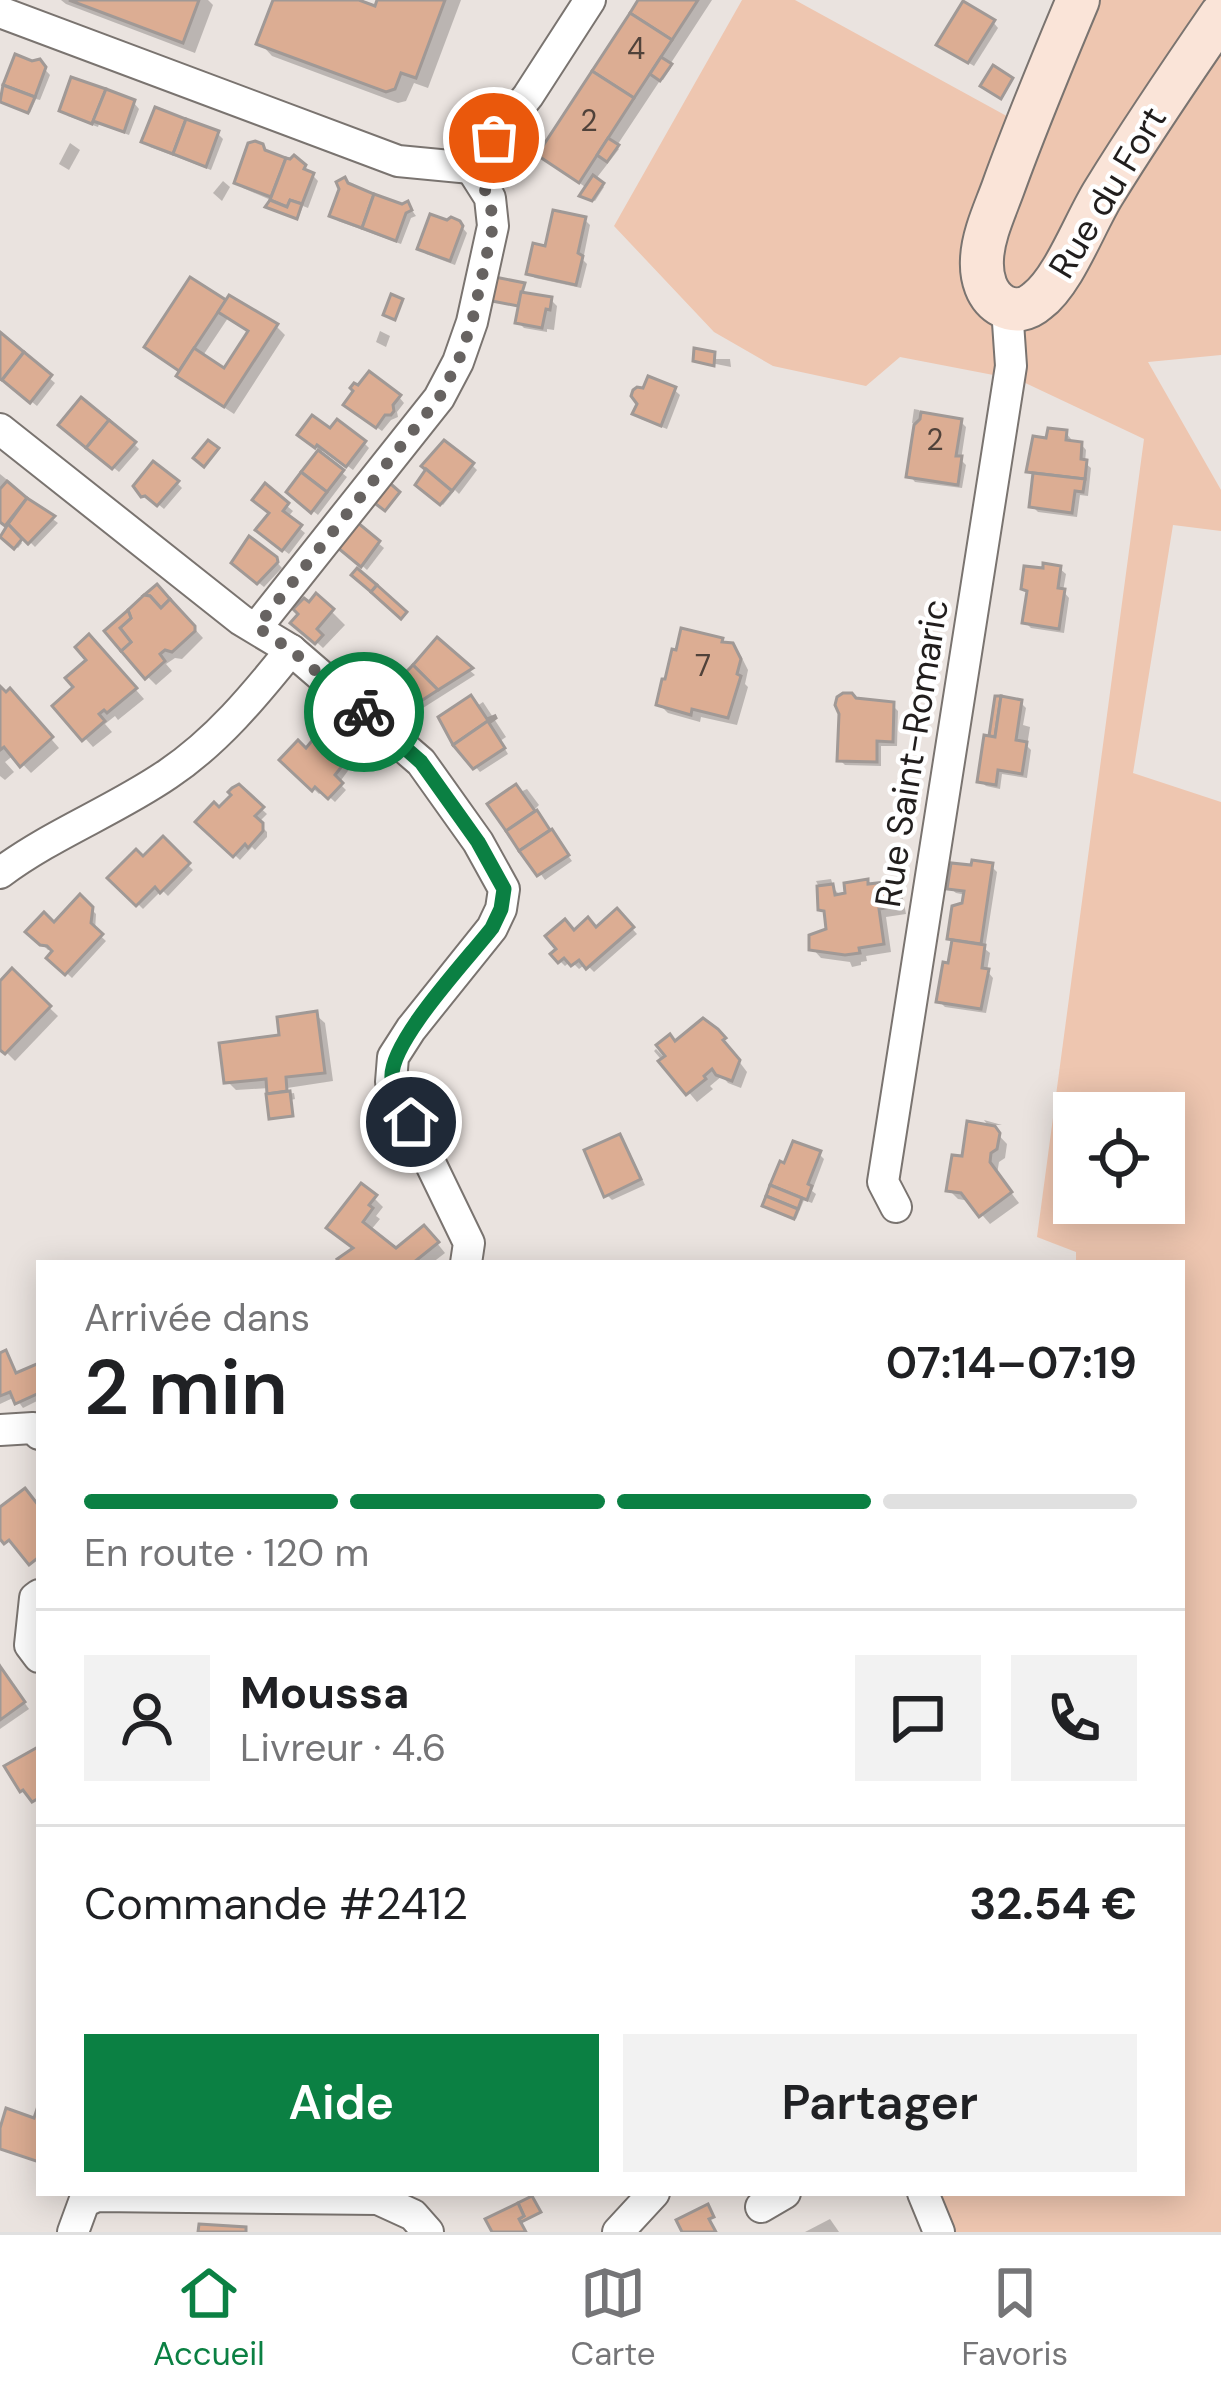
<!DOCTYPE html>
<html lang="fr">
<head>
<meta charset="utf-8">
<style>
	:root { --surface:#fff; --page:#f2f2f2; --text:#202124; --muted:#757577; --line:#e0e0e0; --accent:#0b8043 }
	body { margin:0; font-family:"DM Sans",sans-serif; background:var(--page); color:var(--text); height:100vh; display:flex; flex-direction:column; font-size:45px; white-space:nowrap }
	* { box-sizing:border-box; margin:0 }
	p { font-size:39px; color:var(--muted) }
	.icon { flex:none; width:66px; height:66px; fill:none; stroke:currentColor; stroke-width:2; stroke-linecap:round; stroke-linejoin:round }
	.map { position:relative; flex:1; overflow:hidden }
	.panel { position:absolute; left:36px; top:1260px; width:1149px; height:936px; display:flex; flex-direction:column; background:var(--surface); border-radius:0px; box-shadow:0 6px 30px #0003 }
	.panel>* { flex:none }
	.fabs { position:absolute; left:1053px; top:1092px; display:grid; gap:24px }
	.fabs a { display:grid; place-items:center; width:132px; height:132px; border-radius:0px; background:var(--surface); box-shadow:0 6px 30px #0003; font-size:60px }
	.pin { position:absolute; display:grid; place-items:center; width:102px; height:102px; color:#fff; margin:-51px; border:6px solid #fff; border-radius:50%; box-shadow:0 3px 12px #0007 }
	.courier { position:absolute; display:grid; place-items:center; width:120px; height:120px; margin:-60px; border:9px solid #0b8043; border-radius:50%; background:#fff; color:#222; box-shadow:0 3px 15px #0007 }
	.head em { font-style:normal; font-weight:600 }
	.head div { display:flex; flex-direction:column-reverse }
	.head { display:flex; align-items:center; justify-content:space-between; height:204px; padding:0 48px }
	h1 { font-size:78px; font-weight:600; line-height:90px }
	.bar { display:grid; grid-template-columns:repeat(4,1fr); gap:18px 12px; align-content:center; height:144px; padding:0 48px }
	.bar i { height:15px; border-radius:9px; background:var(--line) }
	.bar .selected { background:var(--accent) }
	.bar p { grid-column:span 4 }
	.line { display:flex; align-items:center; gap:30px; padding:0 48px; border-top:3px solid var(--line) }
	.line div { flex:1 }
	.round { display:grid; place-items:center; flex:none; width:126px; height:126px; border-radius:0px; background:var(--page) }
	.action { display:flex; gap:24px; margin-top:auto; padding:24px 48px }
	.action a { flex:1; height:138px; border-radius:0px; background:var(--accent); color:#fff; font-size:48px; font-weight:600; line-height:138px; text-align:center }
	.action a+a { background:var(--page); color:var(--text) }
	.tabs { display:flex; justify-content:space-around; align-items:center; height:168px; border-top:3px solid var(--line); background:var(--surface); font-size:33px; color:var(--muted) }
	.tabs a { display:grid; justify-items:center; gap:6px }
	.tabs .selected { color:var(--accent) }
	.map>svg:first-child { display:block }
	.green { fill:#eec6b0; fill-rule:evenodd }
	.shadow { fill:#0003; fill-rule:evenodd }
	.building { fill:#dcad93; stroke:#a09996; stroke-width:3 }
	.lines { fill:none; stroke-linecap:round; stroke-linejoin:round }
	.street-casing { stroke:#7a7470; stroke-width:34 }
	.secondary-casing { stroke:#7a7470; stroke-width:46 }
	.street { stroke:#fff; stroke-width:30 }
	.secondary { stroke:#fae4d8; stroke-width:42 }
	.done { stroke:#676361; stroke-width:12; stroke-dasharray:0 21.6 }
	.route { stroke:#0b8043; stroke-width:15 }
	.labels { text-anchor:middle; stroke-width:9; stroke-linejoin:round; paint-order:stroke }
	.number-label { font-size:30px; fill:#50423a }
	.street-label { font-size:36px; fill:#211e1d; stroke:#fff }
</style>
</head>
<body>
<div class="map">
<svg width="1221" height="2232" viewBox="0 0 1221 2232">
	<rect width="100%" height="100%" fill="#eae3df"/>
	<path class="green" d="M742 0H795L1025 126 1078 0H1221V355L1148 362 1221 490V531L1173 525 1133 773 1221 802V2232H939L923 2193H1182V1263H1076V1252L1037 1237 1144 439 1019 380 900 357 866 386 773 366 714 332 614 226ZM1074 1113H1164V1203H1074Z"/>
	<g class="shadow">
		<polygon points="61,0 208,0 213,5 195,53 66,4"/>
		<polygon points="276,0 350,0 377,10 380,0 461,0 428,88 414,83 406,101 398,103 272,56 260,43"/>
		<polygon points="642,0 712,0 669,66 671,68 663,80 661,79 616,147 619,149 595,180 604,187 595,201 585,197 588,189 540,155"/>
		<polygon points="993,22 998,28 974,66 946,49"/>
		<polygon points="16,58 39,63 50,75 40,100 36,99 30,113 0,100"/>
		<polygon points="134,103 139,109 129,135 99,124 98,127 68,116 62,110"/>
		<polygon points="218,134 223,139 211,170 150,147 145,141"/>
		<polygon points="70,143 80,150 69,170 59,164"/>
		<polygon points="268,154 291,163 298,160 318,181 308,208 303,206 298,219 270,208 273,201 243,188 237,182"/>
		<polygon points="223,181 230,187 222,201 213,193"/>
		<polygon points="408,205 416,216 411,218 401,244 338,221 333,215"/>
		<polygon points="585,220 590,225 583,260 587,264 581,288 535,278 529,273 547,249"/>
		<polygon points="460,225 467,233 455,265 426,254 421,248"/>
		<polygon points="524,285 523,295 551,300 557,306 554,330 547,329 547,332 524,328 518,322 521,306 495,300"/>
		<path d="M227 305 276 326 285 335 234 414 189 384 180 376 182 373 147 347ZM228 318 250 333 224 372 202 357Z"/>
		<polygon points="380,331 390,336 386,347 376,342"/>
		<polygon points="0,336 55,383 37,406 0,376"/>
		<polygon points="714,354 716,359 730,359 731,367 696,360"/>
		<polygon points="670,386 680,395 667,429 641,419 636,414"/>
		<polygon points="357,391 399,397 404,403 397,412 398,417 391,420 382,431 352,410"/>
		<polygon points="914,409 919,410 921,415 960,421 966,427 961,460 966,465 962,488 915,482 910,476 917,426 912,423"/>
		<polygon points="68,430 134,444 139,449 119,472"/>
		<polygon points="330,432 364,443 369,448 353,470 324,448 319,455 347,477 318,515 290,492 321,451 306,440"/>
		<polygon points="1066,433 1071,439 1071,443 1081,444 1086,450 1085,463 1091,468 1088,496 1080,495 1077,517 1038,512 1032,506 1035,477 1029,471 1049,441"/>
		<polygon points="472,465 477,470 459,494 455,490 443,505 419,485"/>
		<polygon points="0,474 11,483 11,488 58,523 35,547 14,526 11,532 22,543 18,548 2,536 9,527 0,520"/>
		<polygon points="177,483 182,488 164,509 152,499 150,501 136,486"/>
		<polygon points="265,488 293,511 287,518 305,533 289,554 264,535 272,513"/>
		<polygon points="336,542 378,543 384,548 367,570"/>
		<polygon points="275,560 282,568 264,587 240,568"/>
		<polygon points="1060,569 1066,574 1063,591 1069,598 1064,633 1031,628 1025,622 1029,594 1024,588"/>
		<polygon points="157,588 203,638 182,659 175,658 166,664 172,671 156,685 147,676"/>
		<polygon points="317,597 345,625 323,648 295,622"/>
		<polygon points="722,641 741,656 748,670 745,684 748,687 737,725 701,717 700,722 668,713 659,704"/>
		<polygon points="437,642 475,675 404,720 370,690 389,695"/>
		<polygon points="98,647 144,699 118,720 115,716 105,724 112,732 93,747 56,706 77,687"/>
		<polygon points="0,690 18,701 59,748 31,773 14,755 5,762 14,772 5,780 0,776"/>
		<polygon points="856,701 892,705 898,711 897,746 881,746 881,766 845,765 840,760"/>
		<polygon points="483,702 506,737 500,741 508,754 480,772 456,744 477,706"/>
		<polygon points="1021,703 1026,708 1023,725 1030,727 1027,746 1031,750 1027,778 1002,774 1000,789 986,786 980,781"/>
		<polygon points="325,729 345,748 341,752 353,764 339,783 346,790 335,802 323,791 319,794 283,760 306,752"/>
		<polygon points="239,788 267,814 258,823 267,832 267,837 255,850 252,847 240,860 200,822 220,811"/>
		<polygon points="527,789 539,805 534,810 572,861 545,880 491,805"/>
		<polygon points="163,841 193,870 168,896 162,890 143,909 112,878 143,861"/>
		<polygon points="991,866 997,872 985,949 990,953 987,971 993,978 986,1013 945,1007 939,1001 951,966 954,942 950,938 966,895 956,893 950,888"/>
		<polygon points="831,879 834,889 842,897 871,887 894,884 902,893 906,914 886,917 891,952 866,956 867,961 861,962 861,965 852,967 850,962 821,958 812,948 829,931 827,915 821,909 820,889 816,881"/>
		<polygon points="80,898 96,914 95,931 106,941 72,978 50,957 57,950 48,950 29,932 54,926"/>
		<polygon points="617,912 637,934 594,972 586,964 579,969 571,961 565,966 554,955 596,931"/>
		<polygon points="12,972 58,1016 15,1061 0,1046 0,986"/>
		<polygon points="316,1015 325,1023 333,1081 274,1090 274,1096 294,1093 295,1099 291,1100 294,1117 274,1119 269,1088 236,1090 227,1081"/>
		<polygon points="716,1031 747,1072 741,1088 728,1083 722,1076 710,1086 713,1089 697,1102 654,1051 656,1049 665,1058 676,1044"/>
		<polygon points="984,1120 1002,1125 989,1125 1007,1144 1005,1158 999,1162 997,1174 1019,1203 990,1224 970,1201 958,1199 949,1190 964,1160 990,1128"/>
		<polygon points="619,1138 625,1143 645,1185 612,1200 607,1195"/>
		<polygon points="819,1154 824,1159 812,1191 816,1194 812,1203 804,1200 796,1219 767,1208 766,1206 782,1165"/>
		<polygon points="374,1198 383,1207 376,1216 380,1219 370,1231 397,1251 433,1238 445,1253 432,1263 343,1263 356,1249 339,1236"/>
		<polygon points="6,1354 18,1376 39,1367 39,1400 23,1408 15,1397 0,1404 0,1357"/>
		<polygon points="0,1668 29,1709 0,1729"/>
		<polygon points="830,2219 839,2232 805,2232"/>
	</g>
	<g class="building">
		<polygon points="69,0 199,0 183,43"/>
		<polygon points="273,0 359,0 375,6 377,0 445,0 416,78 401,73 395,89 386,92 256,44"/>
		<polygon points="638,0 698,0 672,40 630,13"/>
		<polygon points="963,1 995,20 968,63 936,45"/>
		<polygon points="630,13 672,40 634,98 592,71"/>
		<polygon points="15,54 32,61 40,59 46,67 35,97 3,85"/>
		<polygon points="661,57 672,64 660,81 650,74"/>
		<polygon points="993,65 1013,78 1001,99 980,86"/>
		<polygon points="592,71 634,98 579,183 537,155"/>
		<polygon points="71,77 106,89 92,124 59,111"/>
		<polygon points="3,85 35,97 28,113 0,102"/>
		<polygon points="106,89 135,100 124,132 93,121"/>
		<polygon points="155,107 186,119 173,154 141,142"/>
		<polygon points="186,119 219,131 206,167 173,154"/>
		<polygon points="608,138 619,145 607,162 597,155"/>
		<polygon points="255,141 263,144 265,150 286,158 271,197 234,183 248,143"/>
		<polygon points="294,155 306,165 304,169 314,173 302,204 290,200 287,207 270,200 286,158 290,159"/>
		<polygon points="593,175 604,183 592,201 579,196"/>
		<polygon points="345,177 348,183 374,194 362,228 329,216 339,189 336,182"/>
		<polygon points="374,194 402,204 408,201 412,210 406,213 396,241 362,228"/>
		<polygon points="270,200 287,207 290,200 302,204 297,219 265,207"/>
		<polygon points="553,210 586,217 578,253 583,256 576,285 526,274 533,243 545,246"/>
		<polygon points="430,214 447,220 451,217 460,221 463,226 450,261 417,249"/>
		<polygon points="190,277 226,300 179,371 144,347"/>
		<polygon points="495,277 525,283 518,306 492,301"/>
		<polygon points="521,292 552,297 550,310 546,309 542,328 515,323"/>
		<polygon points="391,294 403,299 395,320 383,315"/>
		<polygon points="229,295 278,324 224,407 176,376 194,348 224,368 248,331 218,312"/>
		<polygon points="0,332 24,352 2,380 0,379"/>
		<polygon points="694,348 715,352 714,366 693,361"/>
		<polygon points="24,352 52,375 30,403 2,380"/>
		<polygon points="369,371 401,395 393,405 394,411 391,415 385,415 376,428 343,405 353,391 350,388 354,383 358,385"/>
		<polygon points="648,376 676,387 661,426 632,414 637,404 631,396 633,390 637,387 643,388"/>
		<polygon points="81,397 109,420 86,448 58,425"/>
		<polygon points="921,412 962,419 956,456 962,456 958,485 906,477 914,425 920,419"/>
		<polygon points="312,415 330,428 337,419 366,441 346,467 317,445 315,448 297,435"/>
		<polygon points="109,420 136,442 112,469 86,448"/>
		<polygon points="1048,428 1067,430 1066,440 1082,442 1081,459 1087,460 1085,479 1026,472 1033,436 1046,438"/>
		<polygon points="208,440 219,448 204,467 193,458"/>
		<polygon points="444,440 474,463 452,491 421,466"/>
		<polygon points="318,450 344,470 327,492 301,472"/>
		<polygon points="153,461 179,481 157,506 145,496 141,497 133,486"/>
		<polygon points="426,469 452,491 440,505 415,485"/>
		<polygon points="301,472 327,492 311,513 286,492"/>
		<polygon points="1033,473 1085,479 1083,492 1075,491 1072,513 1029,507"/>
		<polygon points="384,478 400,492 385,511 368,498"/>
		<polygon points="7,481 27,498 5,526 0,522 0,489"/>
		<polygon points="265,483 289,503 283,511 302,525 282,551 255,530 269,513 252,500"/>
		<polygon points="27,498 55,516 28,544 8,524"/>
		<polygon points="352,518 380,541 361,567 332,543"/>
		<polygon points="8,524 22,539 14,549 0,537"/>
		<polygon points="249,536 277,557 278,562 257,584 231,563"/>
		<polygon points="1043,563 1061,566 1058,588 1065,589 1059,629 1022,623 1027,591 1021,589 1024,566 1043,568"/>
		<polygon points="357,568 377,585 371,592 351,575"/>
		<polygon points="157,584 170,599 161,608 150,596 144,595"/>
		<polygon points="377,585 407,612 401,619 371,592"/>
		<polygon points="316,593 334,609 317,629 323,635 315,644 290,623 298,614 293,609 304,598 309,602"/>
		<polygon points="144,595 150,596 161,608 170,599 195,626 195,631 172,652 165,650 160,654 165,661 145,679 121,651 131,642 120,628 131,618 128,610"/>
		<polygon points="128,610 131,618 120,628 131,642 121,651 104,631"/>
		<polygon points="681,628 723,638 722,642 733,643 741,659 737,674 741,676 728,718 692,709 691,715 656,705 662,679 665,679 672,649 676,650"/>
		<polygon points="89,634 137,688 107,713 104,710 99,714 105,721 82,741 52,706 73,687 65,678 86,660 75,647"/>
		<polygon points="437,637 473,668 438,690 413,665"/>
		<polygon points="413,665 438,690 396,717 378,701"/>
		<polygon points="375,679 389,690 378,701 366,690"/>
		<polygon points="0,686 6,692 10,688 53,737 20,767 4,747 0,750"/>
		<polygon points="843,693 852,693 856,698 894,702 893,742 877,741 877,762 837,761 839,714 835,705 837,697"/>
		<polygon points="471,695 487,719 495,716 453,745 438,717"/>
		<polygon points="995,696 1001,696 995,737 989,736"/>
		<polygon points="1001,696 1022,700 1016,740 1027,742 1022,774 998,770 996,785 977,782 984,735 995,737"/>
		<polygon points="495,716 496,718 489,723 505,748 473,769 453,745"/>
		<polygon points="325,725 342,741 338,745 350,756 335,775 343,783 328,799 315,787 312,791 279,760 298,740 306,748"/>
		<polygon points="239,784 264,807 255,816 263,823 263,831 248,848 245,844 233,857 195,822 214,802 219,807 231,795 228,792 232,788"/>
		<polygon points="516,784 535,811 506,831 487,804"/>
		<polygon points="537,810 550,830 519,851 506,831"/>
		<polygon points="552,829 569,855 537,876 519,851"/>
		<polygon points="163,836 190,863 160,893 155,887 136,906 107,878 136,849 143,856"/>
		<polygon points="972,860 993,863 981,944 947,939 952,906 962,903 964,891 947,889 951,863 971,865"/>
		<polygon points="868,879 868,884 895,881 898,906 879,909 884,944 859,948 860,953 845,955 809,950 809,935 826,929 824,911 818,910 817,886 833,884 835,895 845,893 844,883"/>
		<polygon points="80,894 93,907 91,923 103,934 65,975 46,958 52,951 47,946 40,945 25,932 44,912 54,922"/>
		<polygon points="617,908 634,927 586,969 579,960 571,966 564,958 558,963 550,954 556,949 545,936 565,919 574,930 588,917 596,927"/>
		<polygon points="952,940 985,945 982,968 989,969 981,1009 936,1002 943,962 948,963"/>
		<polygon points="12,968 51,1006 5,1054 0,1050 0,981"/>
		<polygon points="317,1011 325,1073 286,1077 287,1091 267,1094 266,1079 224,1083 219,1043 279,1035 277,1017"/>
		<polygon points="703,1018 718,1029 726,1038 723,1040 740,1060 732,1081 716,1075 712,1069 704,1076 706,1079 686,1095 658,1061 665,1056 656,1045 670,1034 675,1041"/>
		<polygon points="290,1091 293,1116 269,1119 266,1094"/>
		<polygon points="967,1121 995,1126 1000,1133 997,1149 991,1153 990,1162 1012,1192 979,1217 961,1193 946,1191 952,1155 962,1156"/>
		<polygon points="620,1134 641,1179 604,1197 584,1150"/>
		<polygon points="793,1141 821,1151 808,1184 812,1186 807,1200 770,1185 780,1161 784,1163"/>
		<polygon points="361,1183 377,1195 369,1205 373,1208 363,1222 396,1248 424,1225 439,1242 413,1263 340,1263 337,1259 353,1248 326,1228"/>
		<polygon points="770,1185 802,1198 798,1209 766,1196"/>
		<polygon points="766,1196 798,1209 794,1219 762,1206"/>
		<polygon points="6,1350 16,1373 39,1363 39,1393 15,1404 10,1392 0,1396 0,1353"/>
		<polygon points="25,1488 39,1506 39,1557 29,1565 9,1540 4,1544 0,1539 0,1507"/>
		<polygon points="0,1666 25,1702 0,1720"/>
		<polygon points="38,1747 39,1798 32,1802 23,1790 20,1792 4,1766"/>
		<polygon points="39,2103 39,2162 0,2149 0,2128 6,2108 34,2118"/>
		<polygon points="532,2196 541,2212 521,2222 519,2219 524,2216 518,2203"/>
		<polygon points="518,2203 524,2216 519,2219 526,2232 492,2232 485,2219"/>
		<polygon points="708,2204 714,2217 709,2219 716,2232 682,2232 676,2220"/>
		<polygon points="199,2224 246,2227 246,2232 198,2232"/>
	</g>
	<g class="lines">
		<g class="street-casing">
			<g id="street">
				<polyline points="0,12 398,161 471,168"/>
				<polyline points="471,168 528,96 590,0"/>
				<polyline points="0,429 241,620 291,650 421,762 478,842 504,889 501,909 492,928 411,1029 393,1057 391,1082 469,1243 466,1263"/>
				<polyline points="257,627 439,398 458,362 472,322 493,226 490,198 471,168"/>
				<path d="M0 873C52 834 114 811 168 774 217 741 254 696 291 650"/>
				<polyline points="896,1207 883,1182 1011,366 1007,308"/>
				<polyline points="0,1430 33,1428 39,1434"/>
				<polyline points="39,1595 35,1598 30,1645 39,1657"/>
				<polyline points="923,2193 939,2232"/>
				<polyline points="761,2207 785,2193"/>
				<polyline points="73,2232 84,2202 97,2196 378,2199 413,2215 428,2232"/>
				<polyline points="618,2232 654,2193"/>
			</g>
		</g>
		<g class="secondary-casing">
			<path id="secondary" d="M1078 0C1052 62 1026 124 1003 188 995 210 983 235 982 259 981 277 986 297 1003 306 1015 312 1027 310 1037 301 1064 281 1085 222 1104 192 1141 132 1181 73 1221 15"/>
		</g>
		<use href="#street" class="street"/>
		<use href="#secondary" class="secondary"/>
	</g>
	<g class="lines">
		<polyline class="done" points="364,712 291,650 257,627 439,398 458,362 472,322 493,226 490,198 471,168 494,138"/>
		<path class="route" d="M364 712 421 762 478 842 504 889 501 909 492 928C468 959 389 1042 392 1078 393 1092 404 1109 411 1122"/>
	</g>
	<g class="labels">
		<g class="number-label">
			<text x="636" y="59">4</text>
			<text x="589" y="131">2</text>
			<text x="935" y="450">2</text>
			<text x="703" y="676">7</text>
		</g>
		<g class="street-label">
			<text transform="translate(1107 192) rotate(-59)" y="13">Rue du Fort</text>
			<text transform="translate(911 753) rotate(-81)" y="13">Rue Saint-Romaric</text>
		</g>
	</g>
</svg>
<div class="fabs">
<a><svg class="icon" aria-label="locate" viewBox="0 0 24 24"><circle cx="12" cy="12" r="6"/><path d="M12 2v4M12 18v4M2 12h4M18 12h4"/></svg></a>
</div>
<div class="pin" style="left:494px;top:138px;background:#ea580c"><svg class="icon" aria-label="bag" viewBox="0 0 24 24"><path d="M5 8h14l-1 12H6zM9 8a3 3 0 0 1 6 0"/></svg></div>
<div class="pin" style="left:411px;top:1122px;background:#1f2937"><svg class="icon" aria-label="home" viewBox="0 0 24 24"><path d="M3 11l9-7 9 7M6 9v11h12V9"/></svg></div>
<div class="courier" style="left:364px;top:712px"><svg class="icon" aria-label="bike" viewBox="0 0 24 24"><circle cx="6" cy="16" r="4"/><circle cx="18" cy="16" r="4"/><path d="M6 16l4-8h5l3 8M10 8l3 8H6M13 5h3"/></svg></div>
<section class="panel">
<div class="head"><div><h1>2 min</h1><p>Arrivée dans</p></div><em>07:14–07:19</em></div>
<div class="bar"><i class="selected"></i><i class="selected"></i><i class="selected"></i><i></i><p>En route · 120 m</p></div>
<div class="line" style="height:216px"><a class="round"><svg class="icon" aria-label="person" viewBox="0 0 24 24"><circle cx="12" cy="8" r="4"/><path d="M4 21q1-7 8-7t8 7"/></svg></a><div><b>Moussa</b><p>Livreur · 4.6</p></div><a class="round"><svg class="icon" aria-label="chat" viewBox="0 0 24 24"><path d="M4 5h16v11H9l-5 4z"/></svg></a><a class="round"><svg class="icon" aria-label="phone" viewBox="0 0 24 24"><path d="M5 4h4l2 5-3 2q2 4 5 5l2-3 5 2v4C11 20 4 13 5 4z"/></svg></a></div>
<div class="line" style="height:156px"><div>Commande #2412</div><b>32.54 €</b></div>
<div class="action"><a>Aide</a><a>Partager</a></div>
</section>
</div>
<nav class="tabs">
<a class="selected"><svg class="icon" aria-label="home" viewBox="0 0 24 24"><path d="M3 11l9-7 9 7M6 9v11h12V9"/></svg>Accueil</a>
<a><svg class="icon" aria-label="map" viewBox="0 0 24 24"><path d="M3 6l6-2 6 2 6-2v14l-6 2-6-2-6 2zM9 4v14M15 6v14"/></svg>Carte</a>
<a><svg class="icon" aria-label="saved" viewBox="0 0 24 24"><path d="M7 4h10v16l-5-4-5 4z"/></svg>Favoris</a>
</nav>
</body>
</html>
